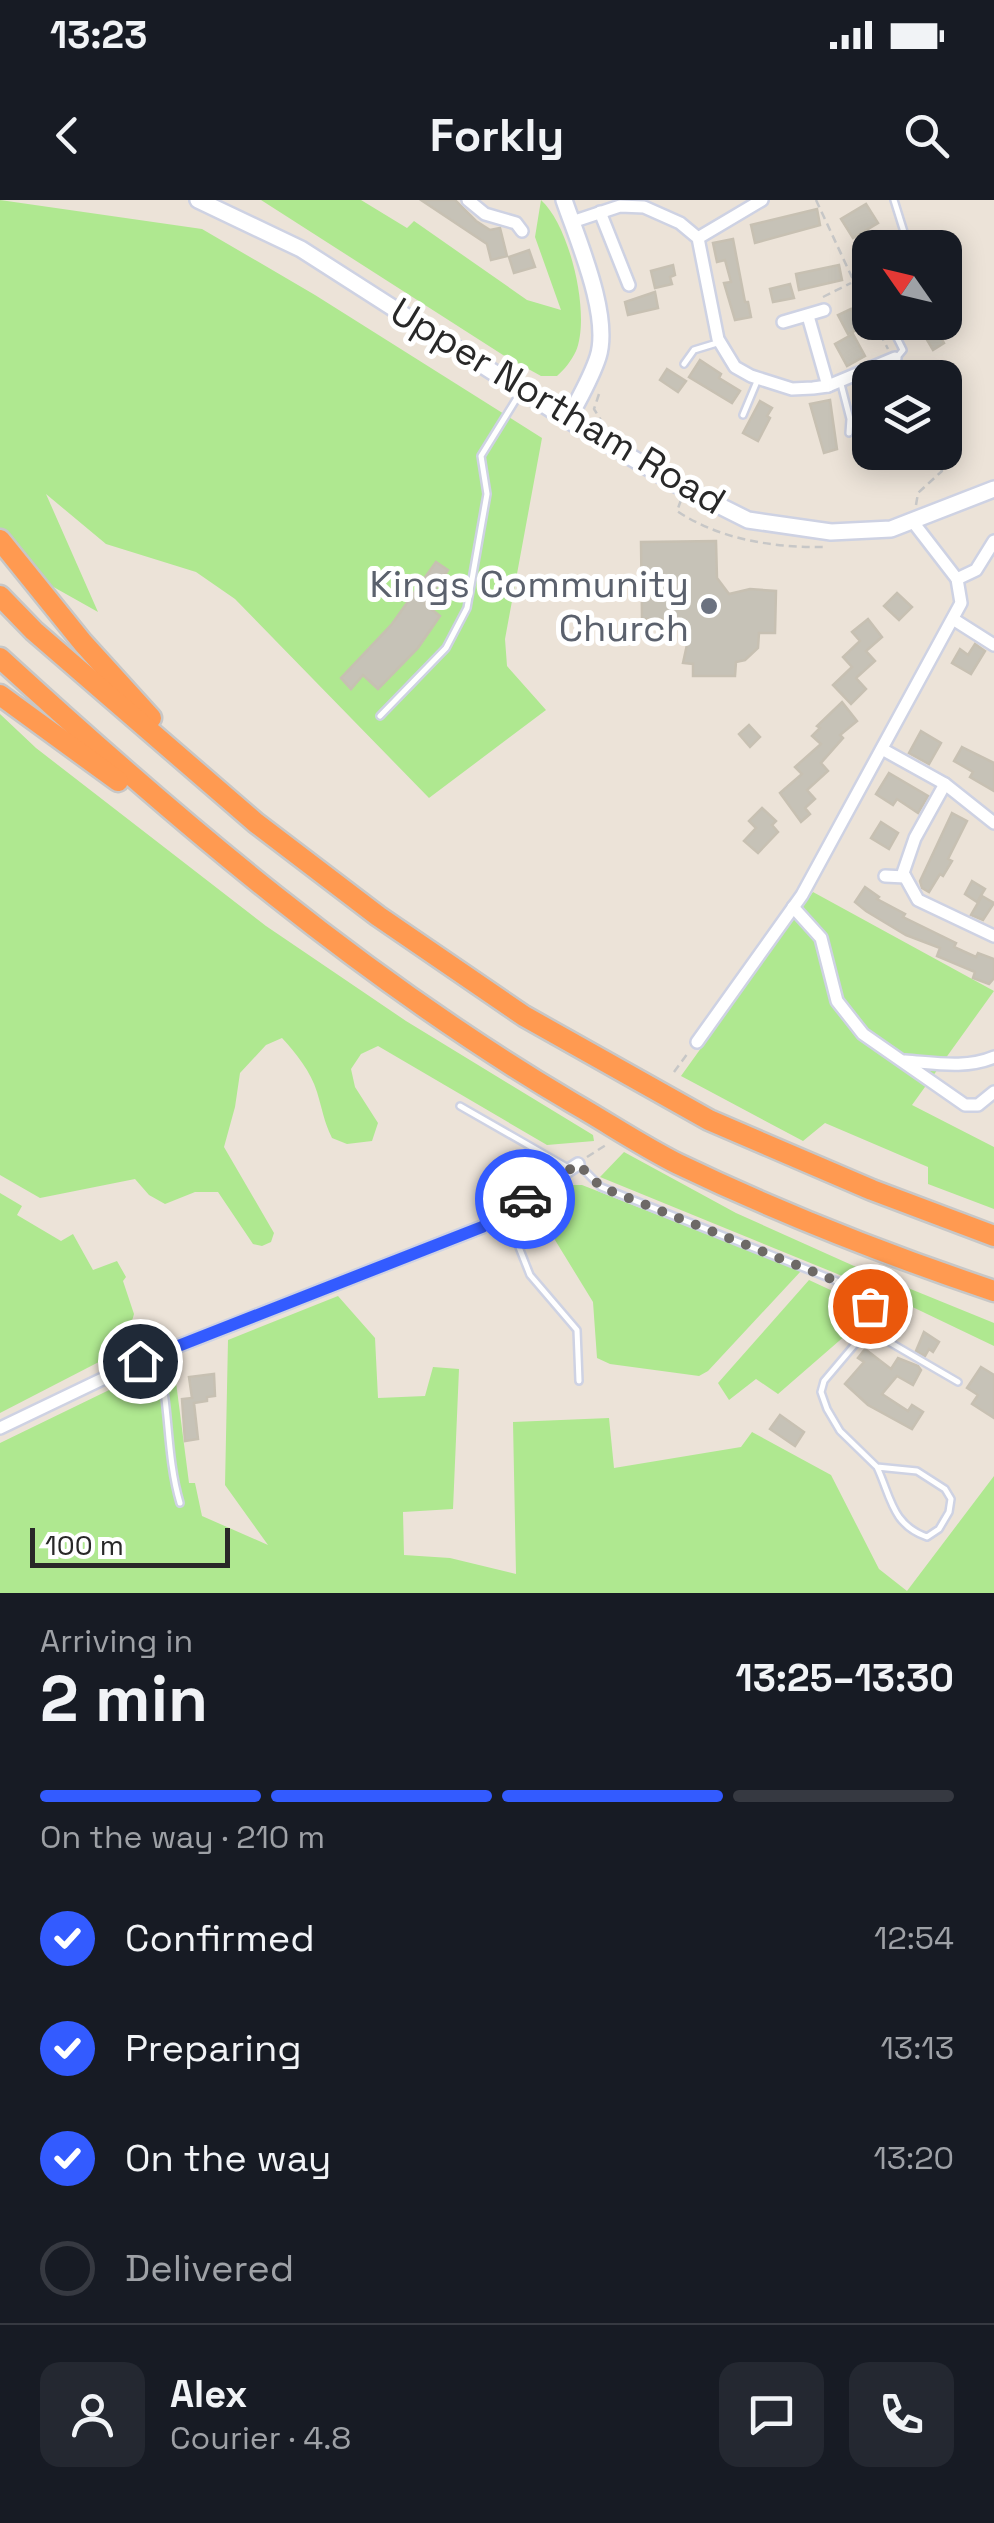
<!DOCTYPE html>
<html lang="en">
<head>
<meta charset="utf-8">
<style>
	:root { --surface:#171b24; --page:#242831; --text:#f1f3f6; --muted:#9ea1a6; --line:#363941; --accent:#335bff }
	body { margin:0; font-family:"Space Grotesk",sans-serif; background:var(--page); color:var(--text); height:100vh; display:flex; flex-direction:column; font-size:38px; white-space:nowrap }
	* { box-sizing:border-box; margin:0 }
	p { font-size:32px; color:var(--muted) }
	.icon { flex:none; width:55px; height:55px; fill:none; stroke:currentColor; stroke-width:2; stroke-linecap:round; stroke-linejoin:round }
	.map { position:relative; height:1393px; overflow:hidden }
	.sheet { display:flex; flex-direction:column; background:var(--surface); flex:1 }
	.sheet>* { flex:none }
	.needle { width:65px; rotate:304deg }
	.buttons { position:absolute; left:852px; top:30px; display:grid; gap:20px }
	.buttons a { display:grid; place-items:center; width:110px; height:110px; border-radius:20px; background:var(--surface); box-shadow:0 5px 25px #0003; font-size:50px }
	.scale { position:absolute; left:30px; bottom:25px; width:200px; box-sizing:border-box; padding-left:10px; border:5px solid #282828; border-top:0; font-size:28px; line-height:35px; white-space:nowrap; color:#282828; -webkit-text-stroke:8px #fff; paint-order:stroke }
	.pin { position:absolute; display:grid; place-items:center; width:85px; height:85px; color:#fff; margin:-42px; border:5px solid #fff; border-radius:50%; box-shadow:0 2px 10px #0007 }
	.courier { position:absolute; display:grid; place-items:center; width:100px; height:100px; margin:-50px; border:8px solid #335bff; border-radius:50%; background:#fff; color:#222; box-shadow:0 2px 12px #0007 }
	.summary em { font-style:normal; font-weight:700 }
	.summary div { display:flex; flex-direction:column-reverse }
	.summary { display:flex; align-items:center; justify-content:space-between; height:170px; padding:0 40px }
	h1 { font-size:65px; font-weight:700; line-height:75px }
	.bar { display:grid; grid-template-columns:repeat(4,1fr); gap:15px 10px; align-content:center; height:120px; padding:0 40px }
	.bar i { height:12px; border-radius:8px; background:var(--line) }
	.bar .on { background:var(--accent) }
	.bar p { grid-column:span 4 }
	.line { display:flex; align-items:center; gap:25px; padding:0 40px; border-top:2px solid var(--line) }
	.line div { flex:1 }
	.round { display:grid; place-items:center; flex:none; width:105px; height:105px; border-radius:20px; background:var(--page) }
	ol { padding:0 40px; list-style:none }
	li { display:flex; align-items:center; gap:30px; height:110px }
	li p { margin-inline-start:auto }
	li .icon { padding:10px; border-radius:50%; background:var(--accent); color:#fff; stroke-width:4 }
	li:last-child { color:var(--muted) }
	li i { width:55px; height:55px; border:5px solid var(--line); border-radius:50% }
	.status { display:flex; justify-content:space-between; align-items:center; height:70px; padding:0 50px; background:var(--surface); direction:ltr }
	.status svg { height:28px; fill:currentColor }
	header { display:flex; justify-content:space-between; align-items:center; height:130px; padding:0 40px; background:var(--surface); font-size:45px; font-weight:700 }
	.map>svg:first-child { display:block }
	.green { fill:#afe890 }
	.building { fill:#c6c2b7; stroke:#c7c0b2; stroke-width:2.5 }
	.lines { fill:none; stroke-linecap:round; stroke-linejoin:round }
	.lane-casing { stroke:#ced2e3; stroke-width:10 }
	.street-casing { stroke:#ced2e3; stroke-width:16 }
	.secondary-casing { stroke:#ced2e3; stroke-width:20 }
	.highway-casing { stroke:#c7c7c7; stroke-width:25 }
	.path { stroke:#c7c7c7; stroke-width:2.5; stroke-dasharray:8 5; stroke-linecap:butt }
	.lane { stroke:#fff; stroke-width:5 }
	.street { stroke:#fff; stroke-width:11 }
	.secondary { stroke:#fff; stroke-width:15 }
	.highway { stroke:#ff9a51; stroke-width:20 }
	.done { stroke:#6d6966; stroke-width:10; stroke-dasharray:0 18 }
	.route { stroke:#335bff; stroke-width:12 }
	.worship-dot { fill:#6b7280; stroke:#fff; stroke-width:4 }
	.labels { text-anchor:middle; stroke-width:10; stroke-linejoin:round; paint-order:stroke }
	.street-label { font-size:38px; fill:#282828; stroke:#fff }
	.worship-label { font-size:38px; fill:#5b616d; stroke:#fff; text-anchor:end }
</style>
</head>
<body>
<div class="status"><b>13:23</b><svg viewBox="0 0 49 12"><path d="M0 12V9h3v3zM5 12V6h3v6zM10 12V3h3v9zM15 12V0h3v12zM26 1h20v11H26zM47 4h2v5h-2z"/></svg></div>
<header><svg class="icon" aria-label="back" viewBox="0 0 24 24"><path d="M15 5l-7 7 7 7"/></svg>Forkly<svg class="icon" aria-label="search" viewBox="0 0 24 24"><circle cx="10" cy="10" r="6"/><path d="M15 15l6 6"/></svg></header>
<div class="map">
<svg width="994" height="1393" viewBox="0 0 994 1393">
	<rect width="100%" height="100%" fill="#ece3d8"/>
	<g class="green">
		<polygon points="0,0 202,29 315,95 542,238 505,439 507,466 546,510 429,598 235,399 196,372 106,344 46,294 98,412 25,371 0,340"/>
		<path d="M261 0H361L407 28 414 21 527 100 561 110 535 37 541 0C570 26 591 115 576 151 571 161 565 169 557 176H541L503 155Z"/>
		<path d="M0 514 36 548 266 726 406 821 593 935 594 941 547 945 378 846 361 854 351 869 355 887 378 923 372 941 347 944 332 938C324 922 322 908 317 892 311 872 296 853 282 838L266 845 240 873 235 907 224 947 274 1033 271 1042 262 1046 253 1044 218 992H195L165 1004 149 995 135 979 40 998 0 975Z"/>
		<polygon points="813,692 994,791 912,905 994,947 994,1009 928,984 928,967 825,923 803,941 681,876"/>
		<polygon points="624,952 736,1013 854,1066 994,1123 994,1146 879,1091 600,977"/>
		<polygon points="568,985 582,985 801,1071 708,1171 699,1176 610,1164 597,1158 593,1102 536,1009 544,1003 553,1008 562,1002 561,991"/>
		<polygon points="0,993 22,1006 17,1015 61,1041 73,1034 93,1070 117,1061 126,1077 123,1081 134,1114 124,1149 0,1213"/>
		<polygon points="809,1080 852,1100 862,1121 778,1194 756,1179 729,1200 718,1183"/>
		<polygon points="338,1096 375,1138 378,1198 425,1196 433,1167 459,1169 453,1309 403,1312 404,1355 450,1358 516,1374 513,1222 609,1218 614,1268 741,1247 752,1232 831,1275 879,1369 907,1391 994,1276 994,1393 0,1393 0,1243 173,1159 189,1283 195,1283 202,1316 268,1345 225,1285 228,1140"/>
	</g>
	<g class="building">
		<polygon points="421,0 455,0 476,21 490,30 500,28 507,56 491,60 487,44"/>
		<polygon points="866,4 878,23 853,38 841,19"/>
		<polygon points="817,9 820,25 755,43 751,25"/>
		<polygon points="733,39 745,102 748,102 751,117 735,120 724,83 731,82 725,60 717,62 713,43"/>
		<polygon points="529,50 535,67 514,73 509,57"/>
		<polygon points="673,65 675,75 670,77 672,84 655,88 651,71"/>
		<polygon points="839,65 842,80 799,90 796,74"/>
		<polygon points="790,84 794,98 773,102 770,89"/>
		<polygon points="655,92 658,108 628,115 625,102"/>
		<polygon points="851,109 861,128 848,134 838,115"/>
		<polygon points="935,126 944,143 933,150 923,133"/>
		<polygon points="853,134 865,156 847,166 835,144"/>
		<polygon points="700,160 721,174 719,178 740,191 732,203 689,177"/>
		<polygon points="667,169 686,181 678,192 660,180"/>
		<polygon points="830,200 837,249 824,253 810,204"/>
		<polygon points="760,201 772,208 767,216 770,218 758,241 743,233"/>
		<polygon points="716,341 717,378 729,394 750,389 776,391 775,433 759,433 758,448 745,460 736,462 735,476 693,476 693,464 683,463 690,431 679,419 642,419 641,342"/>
		<polygon points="436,362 448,370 425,404 440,416 418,448 378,489 363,475 351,489 341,478 392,424"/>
		<polygon points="897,393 912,407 899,420 884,406"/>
		<polygon points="868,419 882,437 866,451 875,461 856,478 866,489 851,504 833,485 852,467 843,457 860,441 852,432"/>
		<polygon points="975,444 985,451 971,474 952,463 960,449 968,455"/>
		<polygon points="842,502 857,521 840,535 843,538 821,563 828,571 807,590 815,599 805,608 810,614 801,622 780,593 802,574 795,567 821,544 812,536 820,528 817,526"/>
		<polygon points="749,525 760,537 750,547 739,534"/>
		<polygon points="921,531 941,543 929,564 909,553"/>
		<polygon points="962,547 994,563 994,591 970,577 973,572 954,561"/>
		<polygon points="889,573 928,596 918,613 897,599 893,605 876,594"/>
		<polygon points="762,608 776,621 772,625 778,632 758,653 744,641 756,628 749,621"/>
		<polygon points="952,613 967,621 948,659 952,661 943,676 940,674 929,692 922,688 920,681"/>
		<polygon points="881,622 898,633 889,649 871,638"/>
		<polygon points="972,681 985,689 977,702 965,694"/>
		<polygon points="865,687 879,697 877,699 905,714 903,717 956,743 954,747 976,757 978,753 994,759 994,778 989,784 973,778 975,772 937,756 940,748 906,735 866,711 855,702"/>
		<polygon points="982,696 994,703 983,720 971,715"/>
		<polygon points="924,1132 939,1142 933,1152 929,1149 925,1156 916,1151"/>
		<polygon points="865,1149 891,1169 898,1158 918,1166 921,1170 913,1185 897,1176 882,1194 908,1211 912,1205 923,1212 912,1229 868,1205 845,1184 864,1162 858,1158"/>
		<polygon points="981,1167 994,1175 994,1218 972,1204 978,1195 967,1188"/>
		<polygon points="214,1174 215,1196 207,1197 207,1201 194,1203 198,1239 185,1241 182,1199 192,1198 189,1177"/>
		<polygon points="780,1215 804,1232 795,1246 770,1229"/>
	</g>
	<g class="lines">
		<g class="lane-casing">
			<g id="lane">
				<polyline points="894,0 909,48"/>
				<polyline points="895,134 903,150 898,156"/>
				<polyline points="684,164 694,150 717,143"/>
				<polyline points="841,184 850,219 849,233"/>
				<polyline points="743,215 758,179"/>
				<polyline points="380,516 446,448 467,408 487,294 481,256 520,193"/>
				<polyline points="460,906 570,969"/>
				<polyline points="580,966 601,987 849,1086 871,1105 872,1132"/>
				<polyline points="492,1023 513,1032 530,1075 577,1130 579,1181"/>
				<path d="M158 1157C170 1205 166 1256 180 1303"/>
				<path d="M877 1267C891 1297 892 1325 927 1337L939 1329 949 1312 951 1299 945 1289 917 1271 877 1267 840 1231 827 1209 821 1192 824 1181 862 1136 872 1132 958 1182"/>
			</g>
		</g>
		<g class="street-casing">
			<g id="street">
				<polyline points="468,0 485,14 516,23 522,31"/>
				<polyline points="600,12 629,85"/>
				<polyline points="572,22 620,6 644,7 680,23 698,38 718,139 735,167 751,176 792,189 813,188 828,186 895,158"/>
				<polyline points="698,38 762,0"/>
				<polyline points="808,116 828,186"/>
				<polyline points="783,122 824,110"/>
				<polyline points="957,379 976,370 994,341"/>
				<polyline points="953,419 994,445"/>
				<polyline points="882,549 945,584 994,623"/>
				<polyline points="945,584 915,638 903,673 918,700 994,736"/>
				<polyline points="885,676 905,677"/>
				<polyline points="793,707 821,738 837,801 863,834 965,905 978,905 994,892"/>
				<polyline points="697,842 802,695 961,403 957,379 913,322"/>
				<path d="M905 861C935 863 966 869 994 857"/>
				<polyline points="0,1228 140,1161 482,1027 578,964"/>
			</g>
		</g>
		<g class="secondary-casing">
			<g id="secondary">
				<polyline points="198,0 301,49 568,220 676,284 748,320 831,332 891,329 994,289"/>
				<path d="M564 0C578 41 611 116 598 157 591 179 578 200 568 220"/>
			</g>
		</g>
		<g class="highway-casing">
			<g id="highway">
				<polyline points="0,340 83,443 151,518"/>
				<polyline points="0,396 34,431 256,623 378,716 524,816 709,920 872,990 994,1036"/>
				<path d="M0 458C179 622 363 779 573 903 608 923 642 946 678 964 780 1013 887 1055 994 1091"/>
				<polyline points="0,495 118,581"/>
			</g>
		</g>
		<g class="path">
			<polyline points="816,0 870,116"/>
			<polyline points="823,97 851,83"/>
			<polyline points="874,122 888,149"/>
			<polyline points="599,194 594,209 602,222"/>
			<path d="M681 300 677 311C720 340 776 348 826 347"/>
			<polyline points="916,305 918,293 942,271 935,252"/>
			<polyline points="674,872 688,853"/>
			<polyline points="587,957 606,945"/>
		</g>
		<use href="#lane" class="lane"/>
		<use href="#street" class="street"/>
		<use href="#secondary" class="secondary"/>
		<use href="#highway" class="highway"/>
	</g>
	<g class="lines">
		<polyline class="done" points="525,999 578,964 601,987 849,1086 870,1106"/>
		<polyline class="route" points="140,1161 482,1027 525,999"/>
	</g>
	<circle class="worship-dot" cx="709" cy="406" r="10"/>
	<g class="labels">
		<g class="street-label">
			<text transform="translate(558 206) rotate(31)" y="13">Upper Northam Road</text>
		</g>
		<g class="worship-label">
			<text x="689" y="397">Kings Community<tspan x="689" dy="44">Church</tspan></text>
		</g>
	</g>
</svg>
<div class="buttons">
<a><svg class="needle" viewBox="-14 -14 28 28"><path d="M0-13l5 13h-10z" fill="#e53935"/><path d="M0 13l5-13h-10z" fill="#9ea1a6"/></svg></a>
<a><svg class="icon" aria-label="layers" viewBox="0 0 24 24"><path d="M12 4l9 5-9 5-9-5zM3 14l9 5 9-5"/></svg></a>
</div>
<div class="scale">100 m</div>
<div class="pin" style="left:870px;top:1106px;background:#ea580c"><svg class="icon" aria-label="bag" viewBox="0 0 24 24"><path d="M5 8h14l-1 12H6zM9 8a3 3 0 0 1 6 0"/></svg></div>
<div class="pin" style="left:140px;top:1161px;background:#1f2937"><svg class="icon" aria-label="home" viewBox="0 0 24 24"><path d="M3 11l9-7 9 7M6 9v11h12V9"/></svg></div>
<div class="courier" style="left:525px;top:999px"><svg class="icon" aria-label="car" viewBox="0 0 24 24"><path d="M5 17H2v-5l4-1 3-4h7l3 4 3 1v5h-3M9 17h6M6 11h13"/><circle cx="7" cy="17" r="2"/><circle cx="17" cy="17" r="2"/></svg></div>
</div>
<section class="sheet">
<div class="summary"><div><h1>2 min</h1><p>Arriving in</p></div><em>13:25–13:30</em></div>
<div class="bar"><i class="on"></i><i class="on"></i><i class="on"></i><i></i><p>On the way · 210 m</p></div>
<ol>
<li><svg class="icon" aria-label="check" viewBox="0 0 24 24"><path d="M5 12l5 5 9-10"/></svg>Confirmed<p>12:54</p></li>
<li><svg class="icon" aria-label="check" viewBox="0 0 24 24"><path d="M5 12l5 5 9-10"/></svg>Preparing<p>13:13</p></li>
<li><svg class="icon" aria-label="check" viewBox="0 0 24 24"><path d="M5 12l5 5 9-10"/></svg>On the way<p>13:20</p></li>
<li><i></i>Delivered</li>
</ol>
<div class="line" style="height:180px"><a class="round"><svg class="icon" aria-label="person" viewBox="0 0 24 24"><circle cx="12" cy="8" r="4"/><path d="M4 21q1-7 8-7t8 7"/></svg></a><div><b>Alex</b><p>Courier · 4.8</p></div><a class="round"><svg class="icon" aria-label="chat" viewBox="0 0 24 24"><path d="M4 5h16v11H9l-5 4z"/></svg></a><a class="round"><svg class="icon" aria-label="phone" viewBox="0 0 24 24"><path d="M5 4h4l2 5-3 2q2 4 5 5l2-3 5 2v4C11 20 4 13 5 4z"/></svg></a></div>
</section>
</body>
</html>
